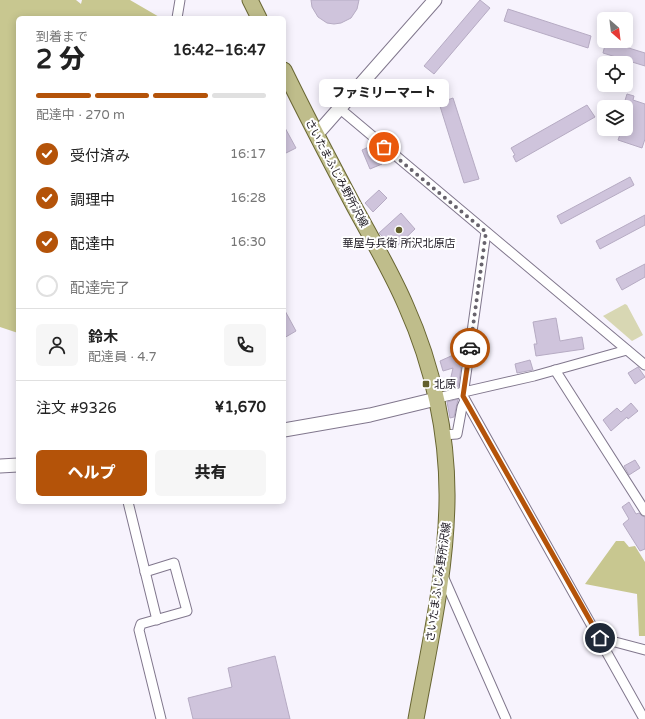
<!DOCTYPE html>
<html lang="ja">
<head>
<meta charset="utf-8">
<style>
	:root { --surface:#fff; --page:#f6f6f6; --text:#222; --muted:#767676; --line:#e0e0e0; --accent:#b45309 }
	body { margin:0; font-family:"Varela Round","Noto Sans JP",sans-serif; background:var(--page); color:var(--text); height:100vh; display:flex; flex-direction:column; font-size:15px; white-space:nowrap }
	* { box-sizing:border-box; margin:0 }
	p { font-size:13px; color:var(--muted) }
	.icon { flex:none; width:22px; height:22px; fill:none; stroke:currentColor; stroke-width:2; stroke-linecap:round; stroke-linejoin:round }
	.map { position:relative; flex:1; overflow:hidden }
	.panel { position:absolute; left:16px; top:16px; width:270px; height:488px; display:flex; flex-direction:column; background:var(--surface); border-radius:6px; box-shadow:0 2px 10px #0003 }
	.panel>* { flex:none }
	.needle { width:26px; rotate:152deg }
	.controls { position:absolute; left:597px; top:12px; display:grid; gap:8px }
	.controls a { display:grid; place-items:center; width:36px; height:36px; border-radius:6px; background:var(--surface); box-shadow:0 2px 10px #0003; font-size:20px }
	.pin { position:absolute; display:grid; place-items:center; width:34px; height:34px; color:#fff; margin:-17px; border:2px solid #fff; border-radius:50%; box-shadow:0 1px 4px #0007 }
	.courier { position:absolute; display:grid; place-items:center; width:40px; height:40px; margin:-20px; border:3px solid #b45309; border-radius:50%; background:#fff; color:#222; box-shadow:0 1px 5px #0007 }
	.bubble { position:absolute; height:28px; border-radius:6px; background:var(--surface); box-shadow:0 2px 10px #0003; font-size:13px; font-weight:800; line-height:28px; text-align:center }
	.headline em { font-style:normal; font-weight:800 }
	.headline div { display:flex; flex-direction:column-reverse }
	.headline { display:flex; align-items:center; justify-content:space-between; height:68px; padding:0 20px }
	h1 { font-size:26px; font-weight:800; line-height:30px }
	.bar { display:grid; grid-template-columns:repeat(4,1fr); gap:6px 4px; align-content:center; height:48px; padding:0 20px }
	.bar i { height:5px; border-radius:3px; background:var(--line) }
	.bar .current { background:var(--accent) }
	.bar p { grid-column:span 4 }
	.line { display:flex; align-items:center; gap:10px; padding:0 20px; border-top:1px solid var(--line) }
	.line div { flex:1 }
	.round { display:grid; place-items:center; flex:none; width:42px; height:42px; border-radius:6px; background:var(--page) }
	ol { padding:0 20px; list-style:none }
	li { display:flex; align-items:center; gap:12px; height:44px }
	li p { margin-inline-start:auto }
	li .icon { padding:4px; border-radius:50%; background:var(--accent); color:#fff; stroke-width:4 }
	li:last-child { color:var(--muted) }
	li i { width:22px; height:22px; border:2px solid var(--line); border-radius:50% }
	.action { display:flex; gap:8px; margin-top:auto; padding:8px 20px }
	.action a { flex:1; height:46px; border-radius:6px; background:var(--accent); color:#fff; font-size:16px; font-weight:800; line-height:46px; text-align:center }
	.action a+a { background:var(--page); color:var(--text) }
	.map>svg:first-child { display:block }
	.green { fill:#d8d7b3 }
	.forest { fill:#c8c790 }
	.building { fill:#cfc4dc; stroke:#b6abc3 }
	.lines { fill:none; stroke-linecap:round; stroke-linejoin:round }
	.street-casing { stroke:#81778d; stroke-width:11 }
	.secondary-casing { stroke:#81778d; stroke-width:15 }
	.primary-casing { stroke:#696633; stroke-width:17 }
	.street { stroke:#fff; stroke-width:9 }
	.secondary { stroke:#fff; stroke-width:13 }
	.primary { stroke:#bfbd8b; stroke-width:15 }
	.done { stroke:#67636c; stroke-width:4; stroke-dasharray:0 7.2 }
	.route { stroke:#b45309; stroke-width:5 }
	.poi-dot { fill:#625f2c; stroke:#fff; stroke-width:1.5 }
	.labels { text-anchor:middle; stroke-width:4; stroke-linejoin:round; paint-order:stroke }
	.street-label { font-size:11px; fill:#19151e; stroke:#fff }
	.poi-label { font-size:11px; fill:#19151e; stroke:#fff }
</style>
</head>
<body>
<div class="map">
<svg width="645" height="719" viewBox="0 0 645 719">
	<rect width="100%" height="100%" fill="#f7f3fd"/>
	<polygon class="green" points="625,304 627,305 643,335 632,341 603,316"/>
	<g class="forest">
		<polygon points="0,0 76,0 81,4 82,0 130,0 161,18 18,18 18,333 0,327"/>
		<polygon points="616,541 624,541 629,547 635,546 645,562 645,636 639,636 637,594 585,584"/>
	</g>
	<g class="building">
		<polygon points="311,0 359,0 357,9 351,18 341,23 334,24 327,23 318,17 312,7"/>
		<polygon points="480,0 490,8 434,74 424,66"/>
		<polygon points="508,9 591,36 588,48 504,21"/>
		<polygon points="606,41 645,53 645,66 603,53"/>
		<polygon points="627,94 634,96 633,100 645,104 645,139 642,148 618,140 622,129 626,129 626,122 630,110 626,109 626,107 623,107"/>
		<polygon points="453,98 479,179 464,183 439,103"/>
		<polygon points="587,105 595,117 516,162 513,156 515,155 511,148"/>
		<polygon points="284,126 296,148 284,154"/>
		<polygon points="373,145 382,164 370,169 362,150"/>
		<polygon points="630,177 634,185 561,224 557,216"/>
		<polygon points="379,190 387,198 373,212 365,203"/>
		<polygon points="401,213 415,229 394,249 379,233"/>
		<polygon points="645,215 645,225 600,249 596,241"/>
		<polygon points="645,264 645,277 622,290 616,279"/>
		<polygon points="284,309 296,331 284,338"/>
		<polygon points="556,318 560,341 582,337 584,349 536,356 534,344 537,344 533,322"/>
		<polygon points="460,352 463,355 462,363 459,364 461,368 458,387 444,390 444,387 449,386 453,368 443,371 440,361"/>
		<polygon points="530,360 533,370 517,373 515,364"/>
		<polygon points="638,367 645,377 635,384 628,373"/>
		<polygon points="458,399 454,417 450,418 447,402"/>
		<polygon points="631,403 638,411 628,419 627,417 611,431 603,420 617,408 621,412"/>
		<polygon points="635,460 640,468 629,475 624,466"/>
		<polygon points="629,502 636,514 639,513 642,516 645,517 645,549 640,551 623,524 629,519 622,507"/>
		<polygon points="275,656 290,719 193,719 188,698 232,687 228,668"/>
	</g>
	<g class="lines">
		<g class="street-casing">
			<g id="street">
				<polyline points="177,18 180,0"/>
				<polyline points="339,108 645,365"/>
				<polyline points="486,232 463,396 644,719"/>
				<polyline points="555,370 645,511"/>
				<polyline points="436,399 442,397 534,376 627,350"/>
				<polyline points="443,435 457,434 462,407 465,400"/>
				<polyline points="128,502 157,620"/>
				<polyline points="145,572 174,563 187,611 141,624 139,630 161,719"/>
				<polyline points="443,576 506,719"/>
				<polyline points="600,638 645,650"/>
			</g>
		</g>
		<g class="secondary-casing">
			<g id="secondary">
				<polyline points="317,134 435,0"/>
				<polyline points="284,430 370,415 436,399"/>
				<polyline points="0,466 18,465"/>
			</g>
		</g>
		<g class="primary-casing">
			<g id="primary">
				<polyline points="250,0 259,18"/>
				<path d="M284 70C307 117 331 163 355 208 373 241 392 273 406 306 433 366 448 435 447 501 446 574 429 647 416 719"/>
			</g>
		</g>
		<use href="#street" class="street"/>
		<use href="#secondary" class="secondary"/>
		<use href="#primary" class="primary"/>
	</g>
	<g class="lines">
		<polyline class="done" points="384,147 486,232 470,348"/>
		<polyline class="route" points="470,348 463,396 600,638"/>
	</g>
	<g class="poi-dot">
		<circle cx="399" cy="230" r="4"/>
		<rect x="422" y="380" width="8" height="8" rx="2"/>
	</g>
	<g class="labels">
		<g class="street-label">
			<text transform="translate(337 173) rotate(62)" y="4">さいたまふじみ野所沢線</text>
			<text transform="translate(438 582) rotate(-82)" y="4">さいたまふじみ野所沢線</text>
		</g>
		<g class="poi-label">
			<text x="399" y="247">華屋与兵衛 所沢北原店</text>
			<text x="434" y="388" text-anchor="start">北原</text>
		</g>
	</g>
</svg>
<div class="controls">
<a><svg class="needle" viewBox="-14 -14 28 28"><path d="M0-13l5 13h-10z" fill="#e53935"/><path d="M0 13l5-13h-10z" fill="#767676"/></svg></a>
<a><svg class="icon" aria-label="locate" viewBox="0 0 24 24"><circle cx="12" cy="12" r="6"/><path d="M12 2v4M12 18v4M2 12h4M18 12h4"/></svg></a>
<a><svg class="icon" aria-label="layers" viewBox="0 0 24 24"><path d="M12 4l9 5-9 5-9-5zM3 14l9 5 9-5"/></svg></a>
</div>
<div class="pin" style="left:384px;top:147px;background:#ea580c"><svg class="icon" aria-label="bag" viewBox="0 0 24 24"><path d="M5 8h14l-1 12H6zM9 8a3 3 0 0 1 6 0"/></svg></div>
<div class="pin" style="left:600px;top:638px;background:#1f2937"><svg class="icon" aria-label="home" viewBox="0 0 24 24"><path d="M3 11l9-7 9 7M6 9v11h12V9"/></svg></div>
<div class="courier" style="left:470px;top:348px"><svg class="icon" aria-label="car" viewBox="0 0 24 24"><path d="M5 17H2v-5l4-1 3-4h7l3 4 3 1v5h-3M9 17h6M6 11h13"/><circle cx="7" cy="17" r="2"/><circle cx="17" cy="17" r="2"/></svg></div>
<div class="bubble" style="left:319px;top:79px;width:130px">ファミリーマート</div>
<section class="panel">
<div class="headline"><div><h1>2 分</h1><p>到着まで</p></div><em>16:42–16:47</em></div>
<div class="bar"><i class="current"></i><i class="current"></i><i class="current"></i><i></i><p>配達中 · 270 m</p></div>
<ol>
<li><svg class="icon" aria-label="check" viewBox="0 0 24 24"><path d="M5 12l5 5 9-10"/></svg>受付済み<p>16:17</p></li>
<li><svg class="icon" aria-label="check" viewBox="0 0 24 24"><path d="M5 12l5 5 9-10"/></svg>調理中<p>16:28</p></li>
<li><svg class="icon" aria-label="check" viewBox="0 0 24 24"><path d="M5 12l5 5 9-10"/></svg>配達中<p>16:30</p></li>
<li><i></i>配達完了</li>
</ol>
<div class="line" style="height:72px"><a class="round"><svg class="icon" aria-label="person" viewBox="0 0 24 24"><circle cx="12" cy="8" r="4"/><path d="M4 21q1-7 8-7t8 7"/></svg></a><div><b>鈴木</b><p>配達員 · 4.7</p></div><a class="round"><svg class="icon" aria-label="phone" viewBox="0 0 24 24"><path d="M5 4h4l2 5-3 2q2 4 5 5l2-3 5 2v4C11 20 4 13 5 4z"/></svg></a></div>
<div class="line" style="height:52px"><div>注文 #9326</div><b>¥1,670</b></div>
<div class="action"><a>ヘルプ</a><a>共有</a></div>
</section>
</div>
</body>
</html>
